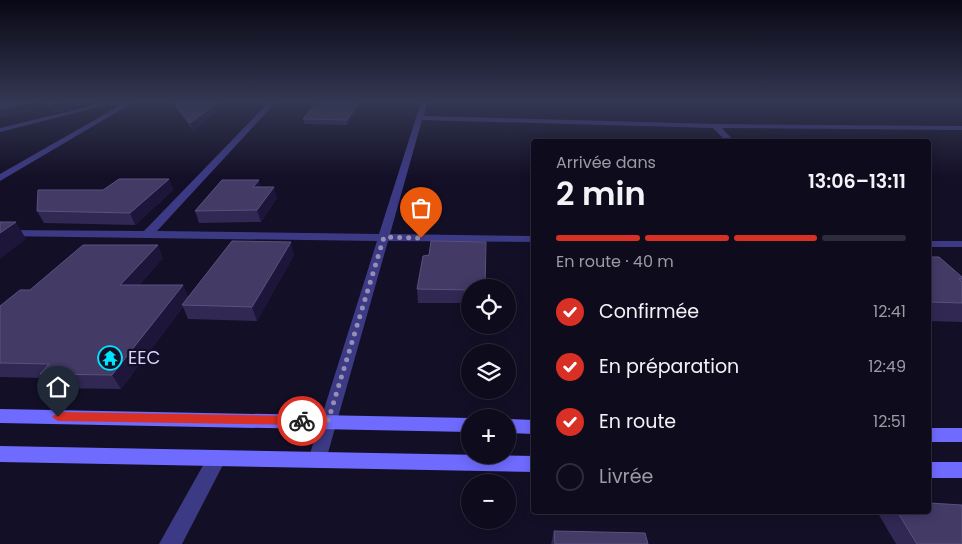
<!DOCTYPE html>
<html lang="fr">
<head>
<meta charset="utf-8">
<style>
	:root { --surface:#0e0b1c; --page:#171425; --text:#f1f3f6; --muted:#9b9ba3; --line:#2e2b3b; --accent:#d93025 }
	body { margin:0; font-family:Poppins,sans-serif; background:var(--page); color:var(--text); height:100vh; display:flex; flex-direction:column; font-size:19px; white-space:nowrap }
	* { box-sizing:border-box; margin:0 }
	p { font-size:16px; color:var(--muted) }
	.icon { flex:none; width:28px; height:28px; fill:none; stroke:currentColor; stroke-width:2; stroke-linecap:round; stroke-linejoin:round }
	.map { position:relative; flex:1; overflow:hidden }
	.panel { position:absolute; left:531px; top:139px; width:400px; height:375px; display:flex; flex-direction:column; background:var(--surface); border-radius:5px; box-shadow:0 2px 12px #0003,0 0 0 1px var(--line) }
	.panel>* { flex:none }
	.tools { position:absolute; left:461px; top:279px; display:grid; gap:10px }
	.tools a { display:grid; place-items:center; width:55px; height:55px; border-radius:50%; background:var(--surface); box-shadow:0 2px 12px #0003,0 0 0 1px var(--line); font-size:25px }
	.pin { position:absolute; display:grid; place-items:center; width:42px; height:42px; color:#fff; margin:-51px -21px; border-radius:50% 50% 50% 0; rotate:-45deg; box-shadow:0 0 5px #0007 }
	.pin .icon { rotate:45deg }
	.courier { position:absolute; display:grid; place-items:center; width:50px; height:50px; margin:-25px; border:4px solid #d93025; border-radius:50%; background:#fff; color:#222; box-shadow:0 1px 6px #0007 }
	.headline em { font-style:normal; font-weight:600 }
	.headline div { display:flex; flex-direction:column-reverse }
	.headline { display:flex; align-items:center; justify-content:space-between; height:85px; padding:0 25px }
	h1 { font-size:32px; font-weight:600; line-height:38px }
	.bar { display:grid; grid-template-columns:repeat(4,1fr); gap:8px 5px; align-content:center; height:60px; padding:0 25px }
	.bar i { height:6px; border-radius:4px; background:var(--line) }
	.bar .on { background:var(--accent) }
	.bar p { grid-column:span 4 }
	ol { padding:0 25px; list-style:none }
	li { display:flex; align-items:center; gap:15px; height:55px }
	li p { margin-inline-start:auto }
	li .icon { padding:5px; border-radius:50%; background:var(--accent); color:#fff; stroke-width:4 }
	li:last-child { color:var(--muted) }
	li i { width:28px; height:28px; border:2px solid var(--line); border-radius:50% }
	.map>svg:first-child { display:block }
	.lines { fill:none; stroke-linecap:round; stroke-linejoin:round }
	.street { fill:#3d3a85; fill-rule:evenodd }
	.secondary { fill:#6f6bff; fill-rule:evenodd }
	.wall { fill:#312854 }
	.shaded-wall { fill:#1d163a }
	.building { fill:#433a66; stroke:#5a527e }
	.route { fill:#d93025 }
	.done { stroke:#948fb3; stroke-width:5; stroke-dasharray:0 9 }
	.labels { text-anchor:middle; stroke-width:4.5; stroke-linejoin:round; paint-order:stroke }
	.near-poi-label { font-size:18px; fill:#d9d4ff; stroke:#130f26; text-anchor:start }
</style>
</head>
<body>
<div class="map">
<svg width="962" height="544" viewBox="0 0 962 544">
	<rect width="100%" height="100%" fill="#130f26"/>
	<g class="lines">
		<g class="street">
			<polygon points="107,102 118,102 0,132 0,128"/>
			<polygon points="126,102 134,102 0,181 0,174"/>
			<polygon points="269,102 276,102 157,231 379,234 421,102 427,102 424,116 715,124 962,126 962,130 722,128 734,141 726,141 713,128 422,120 390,234 534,236 534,242 388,241 326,460 324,466 317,468 310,466 308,460 377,241 0,236 0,230 144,231"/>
			<rect x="929" y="241" width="33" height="6"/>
			<polygon points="217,451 224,453 226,459 182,544 159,544 210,453"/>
		</g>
		<g class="secondary">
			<polygon points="0,409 470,418 470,432 0,423"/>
			<polygon points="508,419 534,420 534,434 508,433"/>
			<rect x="929" y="428" width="33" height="14"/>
			<polygon points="0,446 534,456 534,472 0,462"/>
			<rect x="929" y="462" width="33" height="16"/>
		</g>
	</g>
	<g class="wall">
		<polygon points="0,102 98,102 55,112 46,107"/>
		<polygon points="172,102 228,102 193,131"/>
		<polygon points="363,102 347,125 304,124 303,119"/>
		<polygon points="169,179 173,190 135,225 44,223 37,211 103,190"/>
		<polygon points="261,187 277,198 261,222 199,223 195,211"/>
		<polygon points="929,254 962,277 962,322 929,321"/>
		<polygon points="294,255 257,321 188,319 183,307 121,389 50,388 43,378 0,377 0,306 30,290 163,258 139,285 188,297"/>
		<polygon points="470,288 470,303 418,303 417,289"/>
		<polygon points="882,511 929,511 962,544 896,544 879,515"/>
		<polygon points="554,531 648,544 551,544"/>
	</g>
	<g class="shaded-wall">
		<polygon points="33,102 43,102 46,107 0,118 0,109"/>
		<polygon points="63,102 98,102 55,112 51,104"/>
		<polygon points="218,102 228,102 193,131 190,123"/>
		<polygon points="359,102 363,102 347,125 347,120"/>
		<polygon points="169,179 173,190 135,225 130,213"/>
		<polygon points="259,180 262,192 253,187"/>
		<polygon points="274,187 277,198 261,222 257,210"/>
		<polygon points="16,222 26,239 0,259 0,233"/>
		<polygon points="291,242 294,255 257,321 252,307"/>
		<polygon points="158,245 163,258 127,298 120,285"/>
		<polygon points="183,285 189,298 182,305 183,307 121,389 112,375"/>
	</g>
	<g class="building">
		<polygon points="0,102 33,102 0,109"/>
		<polygon points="46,102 63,102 51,104"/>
		<polygon points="174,102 218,102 190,123"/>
		<polygon points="317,102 359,102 347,120 303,119"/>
		<polygon points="119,179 169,179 130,213 37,211 38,190 103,190"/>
		<polygon points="222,180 259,180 253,187 274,187 257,210 195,211"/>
		<polygon points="0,222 16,222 0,233"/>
		<polygon points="232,241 291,242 252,307 182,305"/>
		<polygon points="431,241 486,242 485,288 470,288 470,290 417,289 423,256 429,255"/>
		<polygon points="83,245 158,245 120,285 183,285 112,375 40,374 49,364 0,363 0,306 20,290 30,290"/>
		<polygon points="929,254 932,257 939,257 962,277 962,279 959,279 962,282 962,303 929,302"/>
		<polygon points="929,503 962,505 962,544 917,544 897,511 929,511"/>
		<polygon points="554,531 645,533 648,544 555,544"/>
	</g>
	<linearGradient id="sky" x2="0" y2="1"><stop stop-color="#0a0815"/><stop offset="0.57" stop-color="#333752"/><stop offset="1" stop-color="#333752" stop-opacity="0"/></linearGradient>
	<rect width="962" height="178" fill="url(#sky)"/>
	<polygon class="route" points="58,412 302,416 307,421 302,425 58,421 52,417"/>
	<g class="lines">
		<polyline class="done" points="302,421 328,421 384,237 421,238"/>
	</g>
	<defs>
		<g id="temple-ring" transform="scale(1.25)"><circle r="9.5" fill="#130f26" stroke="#00e5ff" stroke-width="1.5"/><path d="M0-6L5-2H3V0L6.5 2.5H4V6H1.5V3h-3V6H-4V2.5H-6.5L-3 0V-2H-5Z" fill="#00e5ff"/></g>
	</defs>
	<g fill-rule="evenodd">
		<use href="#temple-ring" x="110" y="358"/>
	</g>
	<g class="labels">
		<g class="near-poi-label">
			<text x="128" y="364">EEC</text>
		</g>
	</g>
</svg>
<div class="tools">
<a><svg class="icon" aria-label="locate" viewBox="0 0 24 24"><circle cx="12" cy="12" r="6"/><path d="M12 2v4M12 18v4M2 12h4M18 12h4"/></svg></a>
<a><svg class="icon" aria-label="layers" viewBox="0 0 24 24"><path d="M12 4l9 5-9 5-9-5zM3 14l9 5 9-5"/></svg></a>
<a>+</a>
<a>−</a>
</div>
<div class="pin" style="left:421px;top:238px;background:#ea580c"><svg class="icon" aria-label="bag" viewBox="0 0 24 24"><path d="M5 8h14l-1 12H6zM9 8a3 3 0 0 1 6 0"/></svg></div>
<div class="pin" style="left:58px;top:417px;background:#1f2937"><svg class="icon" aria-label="home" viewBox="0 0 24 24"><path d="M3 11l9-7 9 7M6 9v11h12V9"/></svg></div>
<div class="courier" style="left:302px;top:421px"><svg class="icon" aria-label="bike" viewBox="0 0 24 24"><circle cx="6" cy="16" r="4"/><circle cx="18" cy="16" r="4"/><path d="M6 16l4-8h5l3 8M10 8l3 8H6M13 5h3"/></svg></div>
<section class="panel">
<div class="headline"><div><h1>2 min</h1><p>Arrivée dans</p></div><em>13:06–13:11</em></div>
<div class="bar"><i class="on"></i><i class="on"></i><i class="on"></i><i></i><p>En route · 40 m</p></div>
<ol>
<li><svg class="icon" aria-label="check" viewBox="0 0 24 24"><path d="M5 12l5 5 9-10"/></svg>Confirmée<p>12:41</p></li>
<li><svg class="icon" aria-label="check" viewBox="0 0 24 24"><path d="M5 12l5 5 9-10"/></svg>En préparation<p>12:49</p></li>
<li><svg class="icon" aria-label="check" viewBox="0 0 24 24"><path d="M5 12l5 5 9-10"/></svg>En route<p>12:51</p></li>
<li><i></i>Livrée</li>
</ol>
</section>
</div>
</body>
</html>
